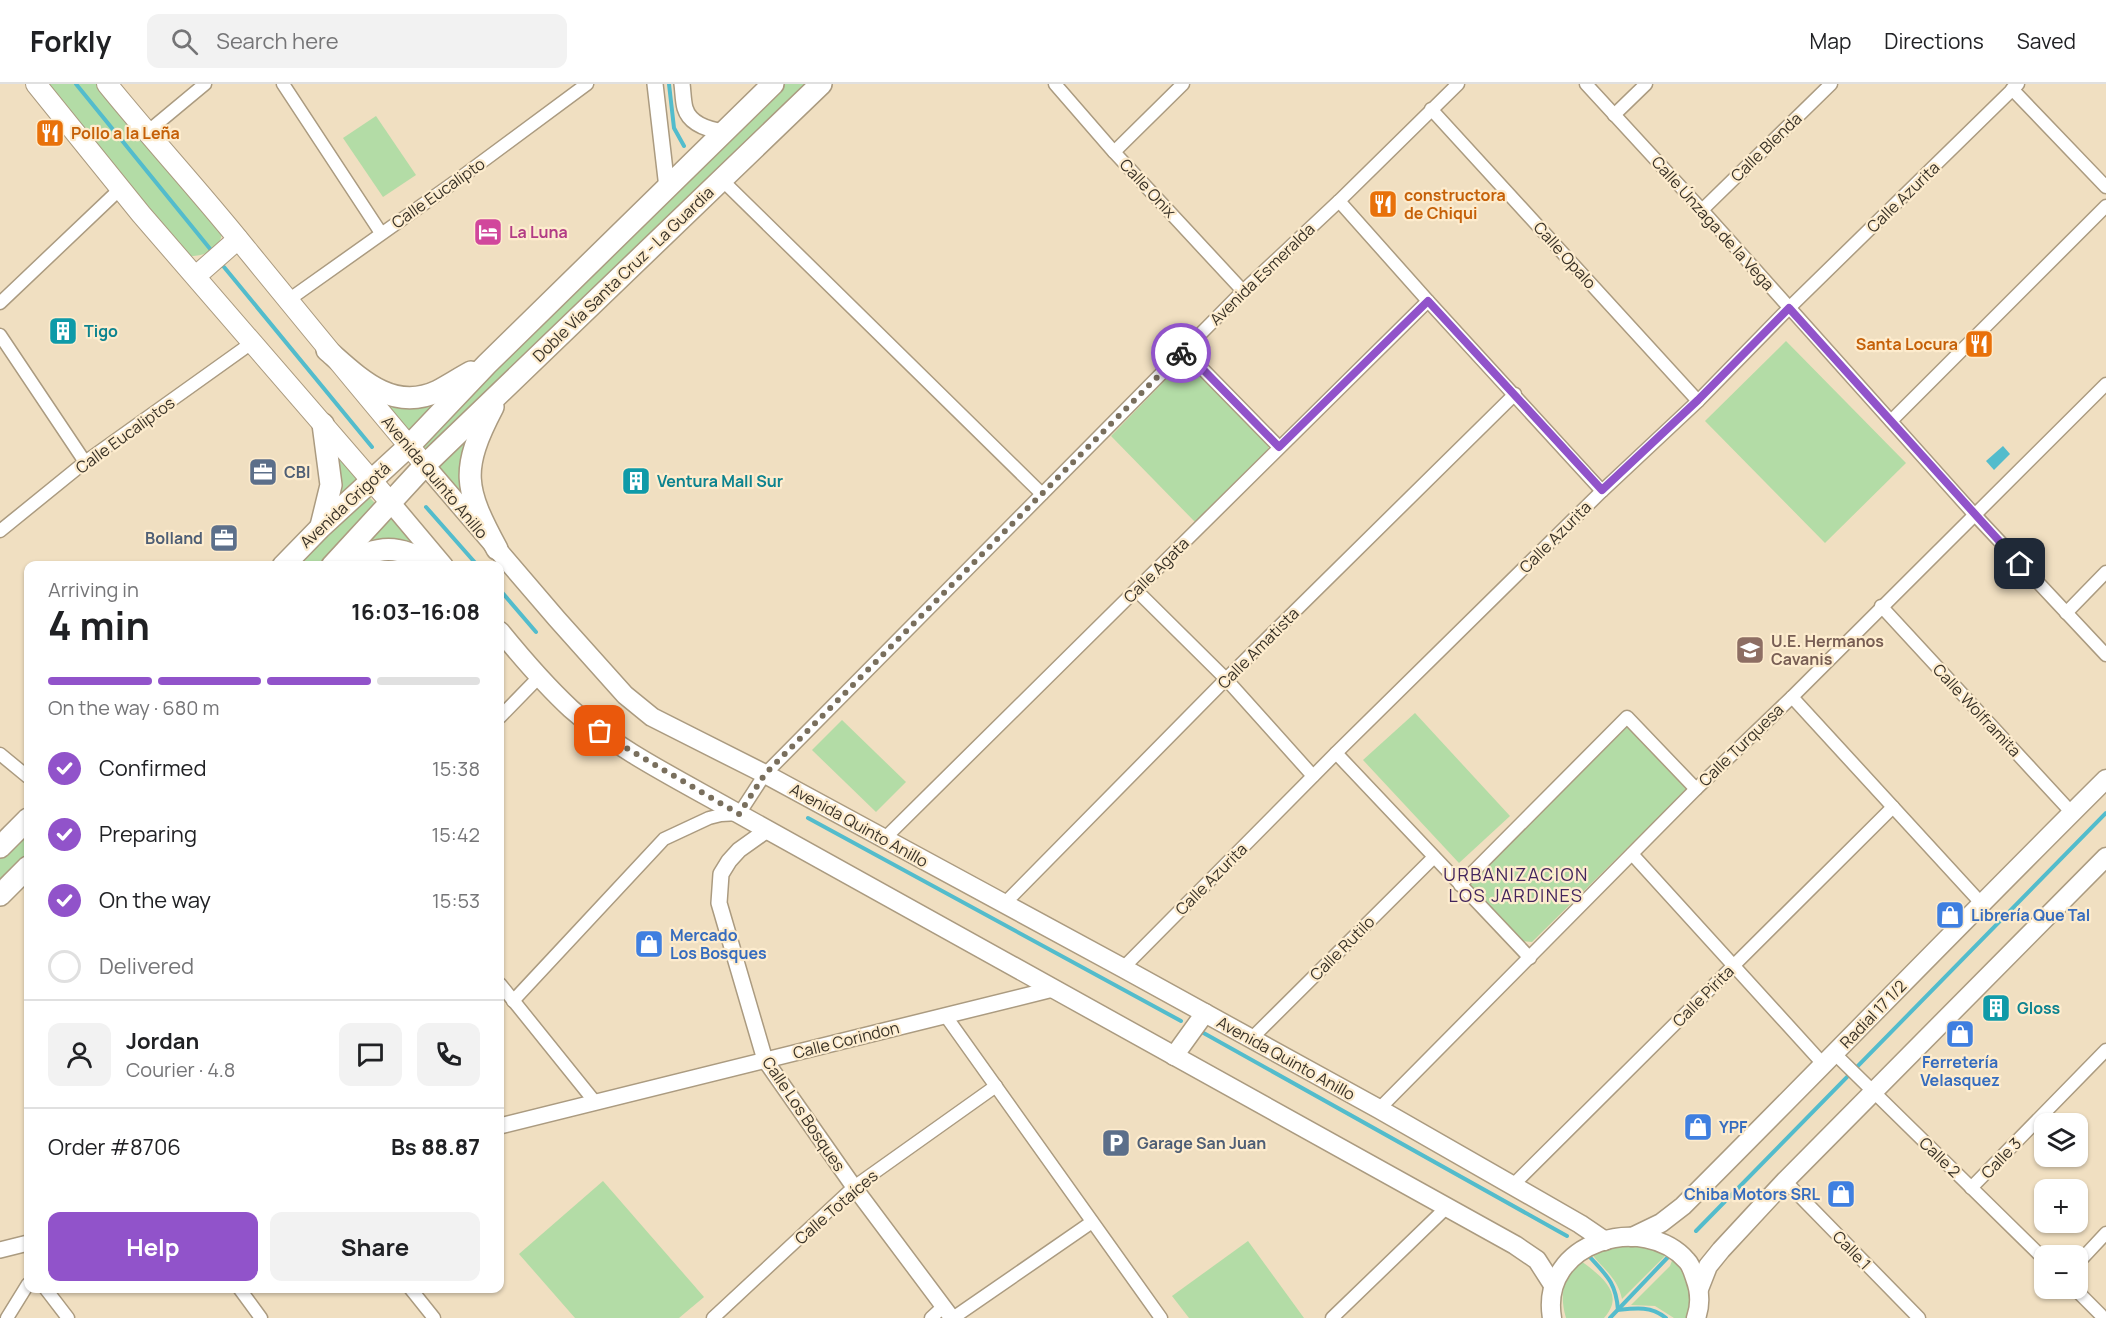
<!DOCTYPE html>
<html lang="en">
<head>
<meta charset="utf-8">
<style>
	:root { --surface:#fff; --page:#f2f2f2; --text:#202124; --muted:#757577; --line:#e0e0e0; --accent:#9153ca }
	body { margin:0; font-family:Manrope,sans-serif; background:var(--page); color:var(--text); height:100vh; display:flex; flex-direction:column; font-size:22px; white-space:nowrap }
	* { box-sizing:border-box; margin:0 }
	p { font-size:20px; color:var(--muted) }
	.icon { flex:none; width:33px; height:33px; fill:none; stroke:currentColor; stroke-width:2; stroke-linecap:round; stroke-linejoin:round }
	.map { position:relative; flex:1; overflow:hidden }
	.drawer { position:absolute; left:24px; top:477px; width:480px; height:732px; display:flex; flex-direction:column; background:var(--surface); border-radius:12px; box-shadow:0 2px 4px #0004 }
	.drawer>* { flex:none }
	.buttons { position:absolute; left:2034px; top:1029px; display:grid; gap:12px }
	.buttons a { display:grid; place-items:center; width:54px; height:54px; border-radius:12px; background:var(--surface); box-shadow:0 2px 4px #0004; font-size:30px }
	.pin { position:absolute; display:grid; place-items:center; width:51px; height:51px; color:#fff; margin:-26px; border-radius:12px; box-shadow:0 3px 9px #0006 }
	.courier { position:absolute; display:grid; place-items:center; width:60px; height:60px; margin:-30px; border:4px solid #9153ca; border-radius:50%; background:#fff; color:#222; box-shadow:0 2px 8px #0007 }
	.headline em { font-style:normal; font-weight:700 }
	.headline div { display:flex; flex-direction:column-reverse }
	.headline { display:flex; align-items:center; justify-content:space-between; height:102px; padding:0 24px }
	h1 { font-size:39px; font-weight:700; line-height:45px }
	.bar { display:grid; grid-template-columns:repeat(4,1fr); gap:9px 6px; align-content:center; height:72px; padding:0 24px }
	.bar i { height:8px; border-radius:4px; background:var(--line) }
	.bar .on { background:var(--accent) }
	.bar p { grid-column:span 4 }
	.line { display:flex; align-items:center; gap:15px; padding:0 24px; border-top:2px solid var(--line) }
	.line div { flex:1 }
	.round { display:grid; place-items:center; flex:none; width:63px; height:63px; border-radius:12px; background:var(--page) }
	ol { padding:0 24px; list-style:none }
	li { display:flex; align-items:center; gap:18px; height:66px }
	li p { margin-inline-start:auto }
	li .icon { padding:6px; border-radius:50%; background:var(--accent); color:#fff; stroke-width:4 }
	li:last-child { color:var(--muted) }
	li i { width:33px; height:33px; border:3px solid var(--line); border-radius:50% }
	.action { display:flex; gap:12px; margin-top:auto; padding:12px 24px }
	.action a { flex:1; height:69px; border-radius:12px; background:var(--accent); color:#fff; font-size:24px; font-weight:700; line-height:69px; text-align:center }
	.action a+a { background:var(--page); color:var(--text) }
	header { display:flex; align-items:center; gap:36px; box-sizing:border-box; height:84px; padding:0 30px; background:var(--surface); border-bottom:2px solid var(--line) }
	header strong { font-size:28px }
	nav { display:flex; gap:33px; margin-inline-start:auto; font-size:21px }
	.search { width:420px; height:54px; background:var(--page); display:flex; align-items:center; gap:15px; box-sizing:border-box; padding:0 21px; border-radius:12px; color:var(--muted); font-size:22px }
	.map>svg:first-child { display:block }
	.green { fill:#b3dca6 }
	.water { fill:#53bccc }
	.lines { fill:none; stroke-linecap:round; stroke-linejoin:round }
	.stream { stroke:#53bccc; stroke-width:4 }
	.minor-casing { stroke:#ab9b80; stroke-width:15 }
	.tertiary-casing { stroke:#ab9b80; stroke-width:18 }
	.secondary-casing { stroke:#ab9b80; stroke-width:21 }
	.primary-casing { stroke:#ab9b80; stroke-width:22 }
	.trunk-casing { stroke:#ab9b80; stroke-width:24 }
	.minor { stroke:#fff; stroke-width:12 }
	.tertiary { stroke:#fff; stroke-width:15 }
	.secondary { stroke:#fff; stroke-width:18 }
	.primary { stroke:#fff; stroke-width:20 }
	.trunk { stroke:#fff; stroke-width:21 }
	.done { stroke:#796f5d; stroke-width:6; stroke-dasharray:0 10.8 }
	.route { stroke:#9153ca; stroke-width:8 }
	.labels { text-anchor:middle; stroke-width:4.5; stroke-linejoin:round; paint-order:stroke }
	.food-label { font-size:16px; font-weight:bold; fill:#c56008; stroke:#fdecce; text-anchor:start }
	.street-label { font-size:16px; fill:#393227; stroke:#fdecce }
	.hotel-label { font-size:16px; font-weight:bold; fill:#b23c85; stroke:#fdecce; text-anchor:start }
	.culture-label { font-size:16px; font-weight:bold; fill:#0d838f; stroke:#fdecce; text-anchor:start }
	.service-label { font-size:16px; font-weight:bold; fill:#4e5e75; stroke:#fdecce; text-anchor:start }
	.education-label { font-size:16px; font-weight:bold; fill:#785e54; stroke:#fdecce; text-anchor:start }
	.shop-label { font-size:16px; font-weight:bold; fill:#366cbe; stroke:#fdecce; text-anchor:start }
	.neighbourhood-label { font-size:18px; letter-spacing:1.5px; fill:#42245d; stroke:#fdecce }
</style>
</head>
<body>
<header>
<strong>Forkly</strong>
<div class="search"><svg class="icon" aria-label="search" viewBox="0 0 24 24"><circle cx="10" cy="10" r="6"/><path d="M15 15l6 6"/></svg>Search here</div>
<nav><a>Map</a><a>Directions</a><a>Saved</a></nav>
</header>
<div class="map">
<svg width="2106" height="1234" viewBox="0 0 2106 1234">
	<rect width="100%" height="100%" fill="#f0dfc1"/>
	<g class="green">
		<path d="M47 0H103L222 146C222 166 204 173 187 172Z"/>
		<polygon points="784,0 808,0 424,374 417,366"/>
		<polygon points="376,32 416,91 383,113 343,54"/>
		<polygon points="1786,257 1906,379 1825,459 1705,337"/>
		<polygon points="1182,279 1190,280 1269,360 1268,368 1196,439 1111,352"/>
		<polygon points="374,307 442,313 407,353"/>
		<polygon points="478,344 469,417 435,386"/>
		<polygon points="334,364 364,392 327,427"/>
		<polygon points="370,414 374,418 373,426 318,481 295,482 363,415"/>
		<polygon points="393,433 430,474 418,468 342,479"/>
		<polygon points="1415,629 1510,732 1459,779 1363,676"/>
		<polygon points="842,636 906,698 876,728 812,666"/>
		<polygon points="1626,640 1688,704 1532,858 1522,857 1468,803 1468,798"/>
		<polygon points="28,745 28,770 0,797 0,774"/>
		<polygon points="603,1097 704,1213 679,1234 575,1234 519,1170"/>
		<polygon points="1248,1157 1304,1234 1189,1234 1172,1212"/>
		<path d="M1638 1160 1668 1169 1622 1215C1618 1194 1603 1185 1591 1169L1600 1165Z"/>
		<path d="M1673 1174C1694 1191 1692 1207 1689 1231L1687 1234H1674L1655 1222 1631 1221 1670 1182Z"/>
		<path d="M1580 1176C1599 1191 1627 1209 1604 1234H1566C1559 1209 1563 1196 1580 1176Z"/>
	</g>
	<polygon class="water" points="2003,362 2010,370 1994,386 1986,377"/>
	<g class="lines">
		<g class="stream">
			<polyline points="76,0 211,166"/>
			<polyline points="669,0 674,44 684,62"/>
			<polyline points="224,183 372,363"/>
			<polyline points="426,423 478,482"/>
			<polyline points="500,506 536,548"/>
			<polyline points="808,734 1181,937"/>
			<polyline points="1200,947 1567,1152"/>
			<polyline points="1696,1147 2106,729"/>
			<path d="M1588 1171C1606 1191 1616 1198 1618 1226 1636 1224 1651 1222 1666 1234"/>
			<polyline points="1610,1234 1669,1172"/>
		</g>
		<g class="minor-casing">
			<g id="minor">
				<polyline points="283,0 381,149"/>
				<polyline points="1055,0 1114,68 1243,207"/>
				<polyline points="1586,0 1702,126 1974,430 2106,571"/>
				<polyline points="2012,5 2106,103"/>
				<polyline points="1431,25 1698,317"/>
				<polyline points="1614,31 1646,0"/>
				<polyline points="146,49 205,0"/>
				<polyline points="1114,68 1183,0"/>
				<polyline points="721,95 1042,410"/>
				<polyline points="1339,117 1428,217 1602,407"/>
				<polyline points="1702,126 1831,0"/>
				<polyline points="287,217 456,97 587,0"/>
				<polyline points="0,219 120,105"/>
				<polyline points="0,251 85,378"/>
				<polyline points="1184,266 1279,363"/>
				<polyline points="1891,337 2106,122"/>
				<polyline points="0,447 85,378 253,258"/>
				<polyline points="1136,506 1226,595 1313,692"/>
				<polyline points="1881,522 2072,729"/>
				<polyline points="2066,529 2106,488"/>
				<polyline points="1792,613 1981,819"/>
				<polyline points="500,633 539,593"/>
				<polyline points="1336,669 1530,874"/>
				<polyline points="0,670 28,693"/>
				<polyline points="884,755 1428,217"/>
				<polyline points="1632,770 1824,981"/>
				<polyline points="1460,801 1627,633 1696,705"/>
				<polyline points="1004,820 1226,595 1515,310"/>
				<polyline points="1123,884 1336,669 1602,407 1698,317 1789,224 2018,0"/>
				<polyline points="500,900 595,1018"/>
				<polyline points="513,917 664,755 709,734 721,731 739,730 765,690 1243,207 1339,117 1458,0"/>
				<polyline points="945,931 1161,1234"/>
				<polyline points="1251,955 1434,773"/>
				<polyline points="1835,970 2044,1175"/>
				<polyline points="1379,1025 1696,705 1792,613 2106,300"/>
				<polyline points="1785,1097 1919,1234"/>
				<polyline points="1513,1101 1893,723"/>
				<polyline points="1971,1104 2106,966"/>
				<polyline points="2078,1179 2106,1149"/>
				<polyline points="45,1204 68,1234"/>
				<polyline points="239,1204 261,1234"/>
				<polyline points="410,1204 434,1234"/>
				<polyline points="2074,1204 2104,1234"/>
				<polyline points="7,1234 28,1200"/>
				<polyline points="713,1234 854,1103 996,1002"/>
				<polyline points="931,1234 944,1222"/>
				<polyline points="953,1234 1092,1138"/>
				<polyline points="1332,1234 1447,1123"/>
			</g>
		</g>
		<g class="tertiary-casing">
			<g id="tertiary">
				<polyline points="655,0 667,104"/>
				<path d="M682 0C683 7 683 17 685 24 690 41 710 46 725 48"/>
				<polyline points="767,746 739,766 729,777 721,790 719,819 765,976 854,1103 952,1234"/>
				<polyline points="500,1042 1053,905"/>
				<polyline points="0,1166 28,1159"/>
			</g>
		</g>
		<g class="secondary-casing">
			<g id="secondary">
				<polyline points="425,381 557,535 625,611 652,633 765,690 1123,884 1379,1025 1580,1140 1605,1157"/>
				<polyline points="391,419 444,482"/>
				<path d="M500 547C522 574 545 601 571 625 617 666 685 699 739 730L1515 1161 1537 1176 1553 1201"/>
				<polyline points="1174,972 1205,929"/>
				<path d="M1632 1153 1661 1139 1683 1122C1825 980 1964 836 2106 695"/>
				<polyline points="1699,1205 1708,1182 1721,1166 1785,1097 2106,773"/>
				<path d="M1552 1234C1539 1157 1645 1128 1687 1177 1691 1181 1693 1188 1695 1194 1700 1207 1701 1220 1696 1234"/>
			</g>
		</g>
		<g class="primary-casing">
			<g id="primary">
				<polyline points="36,0 141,130 391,419"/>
				<path d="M107 0C150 53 196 103 239 156 301 232 362 307 425 381"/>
				<polyline points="196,192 238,155"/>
			</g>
		</g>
		<g class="trunk-casing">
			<g id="trunk">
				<path d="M327 266C358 293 392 329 438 307 449 301 460 294 471 288"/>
				<path d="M493 323C460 386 464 404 497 465"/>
				<polyline points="321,442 331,401 323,340"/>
				<polyline points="283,482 321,443 409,362 487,280 773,0"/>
				<polyline points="332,482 425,381 821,0"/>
				<path d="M345 482C376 460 401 460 432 482"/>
				<polyline points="0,763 28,735"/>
				<polyline points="0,811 28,783"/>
			</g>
		</g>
		<use href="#minor" class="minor"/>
		<use href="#tertiary" class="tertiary"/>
		<use href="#secondary" class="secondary"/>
		<use href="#primary" class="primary"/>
		<use href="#trunk" class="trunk"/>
	</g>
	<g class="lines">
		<polyline class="done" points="600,647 628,665 739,730 765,690 1181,269"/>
		<polyline class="route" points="1181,269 1184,266 1279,363 1428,217 1602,406 1698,316 1789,224 2020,480"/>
	</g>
	<defs>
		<g id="restaurant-square" transform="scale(1.5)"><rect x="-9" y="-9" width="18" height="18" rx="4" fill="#e8710a" stroke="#fdecce"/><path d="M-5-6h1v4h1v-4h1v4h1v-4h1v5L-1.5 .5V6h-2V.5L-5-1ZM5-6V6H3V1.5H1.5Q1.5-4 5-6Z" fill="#fff"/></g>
		<g id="hotel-square" transform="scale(1.5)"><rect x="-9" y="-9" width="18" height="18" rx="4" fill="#d1479c" stroke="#fdecce"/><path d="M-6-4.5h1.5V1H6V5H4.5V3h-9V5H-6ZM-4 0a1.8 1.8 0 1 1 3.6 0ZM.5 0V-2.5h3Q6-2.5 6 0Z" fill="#fff"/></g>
		<g id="building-square" transform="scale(1.5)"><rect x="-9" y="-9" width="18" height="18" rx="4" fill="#0f9aa8" stroke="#fdecce"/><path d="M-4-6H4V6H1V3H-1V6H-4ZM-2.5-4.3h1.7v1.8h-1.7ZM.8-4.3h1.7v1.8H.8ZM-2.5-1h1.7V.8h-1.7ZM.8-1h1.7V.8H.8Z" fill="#fff"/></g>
		<g id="office-square" transform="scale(1.5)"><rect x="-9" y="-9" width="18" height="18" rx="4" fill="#5c6f8a" stroke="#fdecce"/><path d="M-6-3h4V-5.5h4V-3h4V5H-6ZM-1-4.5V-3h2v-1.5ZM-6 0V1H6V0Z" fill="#fff"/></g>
		<g id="school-square" transform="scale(1.5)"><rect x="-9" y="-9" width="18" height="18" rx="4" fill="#8d6e63" stroke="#fdecce"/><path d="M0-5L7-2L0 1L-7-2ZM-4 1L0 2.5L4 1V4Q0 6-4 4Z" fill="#fff"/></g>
		<g id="shop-square" transform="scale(1.5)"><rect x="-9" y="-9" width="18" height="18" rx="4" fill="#3f7fe0" stroke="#fdecce"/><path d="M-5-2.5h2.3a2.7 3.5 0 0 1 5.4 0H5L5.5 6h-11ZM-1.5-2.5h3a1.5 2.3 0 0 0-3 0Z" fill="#fff"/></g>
		<g id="parking-square" transform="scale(1.5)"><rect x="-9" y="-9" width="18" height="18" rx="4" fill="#5c6f8a" stroke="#fdecce"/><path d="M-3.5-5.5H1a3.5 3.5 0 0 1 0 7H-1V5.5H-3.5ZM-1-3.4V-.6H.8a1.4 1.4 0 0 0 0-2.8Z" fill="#fff"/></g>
	</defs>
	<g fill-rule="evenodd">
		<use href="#restaurant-square" x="50" y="49"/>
		<use href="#restaurant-square" x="1383" y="120"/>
		<use href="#hotel-square" x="488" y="148"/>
		<use href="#building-square" x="63" y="247"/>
		<use href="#restaurant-square" x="1979" y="260"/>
		<use href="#office-square" x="263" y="388"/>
		<use href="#building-square" x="636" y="397"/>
		<use href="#office-square" x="224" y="454"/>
		<use href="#school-square" x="1750" y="566"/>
		<use href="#shop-square" x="1950" y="831"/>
		<use href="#shop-square" x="649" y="860"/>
		<use href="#building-square" x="1996" y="924"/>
		<use href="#shop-square" x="1960" y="950"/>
		<use href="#shop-square" x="1698" y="1043"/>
		<use href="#parking-square" x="1116" y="1059"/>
		<use href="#shop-square" x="1841" y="1110"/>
	</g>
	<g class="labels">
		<g class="food-label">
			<text x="71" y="55">Pollo a la Leña</text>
			<text x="1404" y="117">constructora<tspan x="1404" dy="18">de Chiqui</tspan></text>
			<text x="1958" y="266" text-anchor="end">Santa Locura</text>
		</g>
		<g class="street-label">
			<text transform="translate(1766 63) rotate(-44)" y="6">Calle Blenda</text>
			<text transform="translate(1148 104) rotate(47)" y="6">Calle Onix</text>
			<text transform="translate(438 109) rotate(-35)" y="6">Calle Eucalipto</text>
			<text transform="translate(1903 113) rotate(-44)" y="6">Calle Azurita</text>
			<text transform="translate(1713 139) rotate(48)" y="6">Calle Únzaga de la Vega</text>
			<text transform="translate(1565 171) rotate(48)" y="6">Calle Opalo</text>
			<text transform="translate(623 190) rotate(-44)" y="6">Doble Vía Santa Cruz - La Guardia</text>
			<text transform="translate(1262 190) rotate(-44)" y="6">Avenida Esmeralda</text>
			<text transform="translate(125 351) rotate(-36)" y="6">Calle Eucaliptos</text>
			<text transform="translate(435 393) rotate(50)" y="6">Avenida Quinto Anillo</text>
			<text transform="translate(345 421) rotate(-43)" y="6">Avenida Grigotá</text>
			<text transform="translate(1555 453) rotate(-45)" y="6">Calle Azurita</text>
			<text transform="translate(1156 486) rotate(-45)" y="6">Calle Agata</text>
			<text transform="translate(1258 564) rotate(-45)" y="6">Calle Amatista</text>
			<text transform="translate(1977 626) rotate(47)" y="6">Calle Wolframita</text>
			<text transform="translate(1741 661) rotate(-44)" y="6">Calle Turquesa</text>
			<text transform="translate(859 741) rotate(29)" y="6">Avenida Quinto Anillo</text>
			<text transform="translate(1211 795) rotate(-45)" y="6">Calle Azurita</text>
			<text transform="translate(1342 864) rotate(-45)" y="6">Calle Rutilo</text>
			<text transform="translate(1703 912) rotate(-45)" y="6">Calle Pirita</text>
			<text transform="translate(1873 930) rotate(-46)" y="6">Radial 17 1/2</text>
			<text transform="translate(846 956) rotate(-14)" y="6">Calle Corindon</text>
			<text transform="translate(1286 974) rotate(29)" y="6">Avenida Quinto Anillo</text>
			<text transform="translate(804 1030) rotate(56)" y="6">Calle Los Bosques</text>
			<text transform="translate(1940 1073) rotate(44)" y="6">Calle 2</text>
			<text transform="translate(2001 1074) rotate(-46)" y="6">Calle 3</text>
			<text transform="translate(836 1123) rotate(-41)" y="6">Calle Totaíces</text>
			<text transform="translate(1852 1166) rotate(46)" y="6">Calle 1</text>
		</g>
		<g class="hotel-label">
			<text x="509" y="154">La Luna</text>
		</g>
		<g class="culture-label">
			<text x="84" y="253">Tigo</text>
			<text x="657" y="403">Ventura Mall Sur</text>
			<text x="2017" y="930">Gloss</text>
		</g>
		<g class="service-label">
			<text x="284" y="394">CBI</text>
			<text x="203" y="460" text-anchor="end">Bolland</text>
			<text x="1137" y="1065">Garage San Juan</text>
		</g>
		<g class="education-label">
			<text x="1771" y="563">U.E. Hermanos<tspan x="1771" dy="18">Cavanis</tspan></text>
		</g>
		<g class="shop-label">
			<text x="1971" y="837">Librería Que Tal</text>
			<text x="670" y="857">Mercado<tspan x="670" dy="18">Los Bosques</tspan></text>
			<text x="1960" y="984" text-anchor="middle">Ferretería<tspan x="1960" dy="18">Velasquez</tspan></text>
			<text x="1719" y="1049">YPF</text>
			<text x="1820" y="1116" text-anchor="end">Chiba Motors SRL</text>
		</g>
		<g class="neighbourhood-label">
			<text x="1516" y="797">URBANIZACION<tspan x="1516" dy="21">LOS JARDINES</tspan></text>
		</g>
	</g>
</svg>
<div class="buttons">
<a><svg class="icon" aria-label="layers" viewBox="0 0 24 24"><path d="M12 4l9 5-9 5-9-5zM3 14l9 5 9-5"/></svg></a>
<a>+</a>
<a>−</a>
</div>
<div class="pin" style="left:600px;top:647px;background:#ea580c"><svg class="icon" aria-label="bag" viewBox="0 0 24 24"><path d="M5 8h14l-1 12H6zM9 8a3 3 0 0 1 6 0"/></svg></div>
<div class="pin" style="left:2020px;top:480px;background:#1f2937"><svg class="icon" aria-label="home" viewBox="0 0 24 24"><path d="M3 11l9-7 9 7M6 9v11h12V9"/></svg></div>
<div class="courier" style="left:1181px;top:269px"><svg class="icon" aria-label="bike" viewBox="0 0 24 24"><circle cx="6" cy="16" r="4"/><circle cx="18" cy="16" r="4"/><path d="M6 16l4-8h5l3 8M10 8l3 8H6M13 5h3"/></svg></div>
<section class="drawer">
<div class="headline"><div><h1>4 min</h1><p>Arriving in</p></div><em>16:03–16:08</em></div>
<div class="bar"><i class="on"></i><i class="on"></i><i class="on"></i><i></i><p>On the way · 680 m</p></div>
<ol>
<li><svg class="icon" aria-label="check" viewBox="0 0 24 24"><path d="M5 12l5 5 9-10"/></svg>Confirmed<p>15:38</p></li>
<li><svg class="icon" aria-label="check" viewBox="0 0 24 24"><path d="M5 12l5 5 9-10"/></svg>Preparing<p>15:42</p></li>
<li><svg class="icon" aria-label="check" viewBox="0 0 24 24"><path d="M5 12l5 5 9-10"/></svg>On the way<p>15:53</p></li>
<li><i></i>Delivered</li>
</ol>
<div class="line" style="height:108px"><a class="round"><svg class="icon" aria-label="person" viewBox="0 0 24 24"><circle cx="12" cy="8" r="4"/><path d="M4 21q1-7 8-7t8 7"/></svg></a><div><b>Jordan</b><p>Courier · 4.8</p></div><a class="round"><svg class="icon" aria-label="chat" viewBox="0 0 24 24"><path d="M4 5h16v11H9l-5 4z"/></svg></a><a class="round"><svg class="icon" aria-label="phone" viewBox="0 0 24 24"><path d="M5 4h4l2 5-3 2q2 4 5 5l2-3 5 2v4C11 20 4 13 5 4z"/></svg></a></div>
<div class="line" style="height:78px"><div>Order #8706</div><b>Bs 88.87</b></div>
<div class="action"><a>Help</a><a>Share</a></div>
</section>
</div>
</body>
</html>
